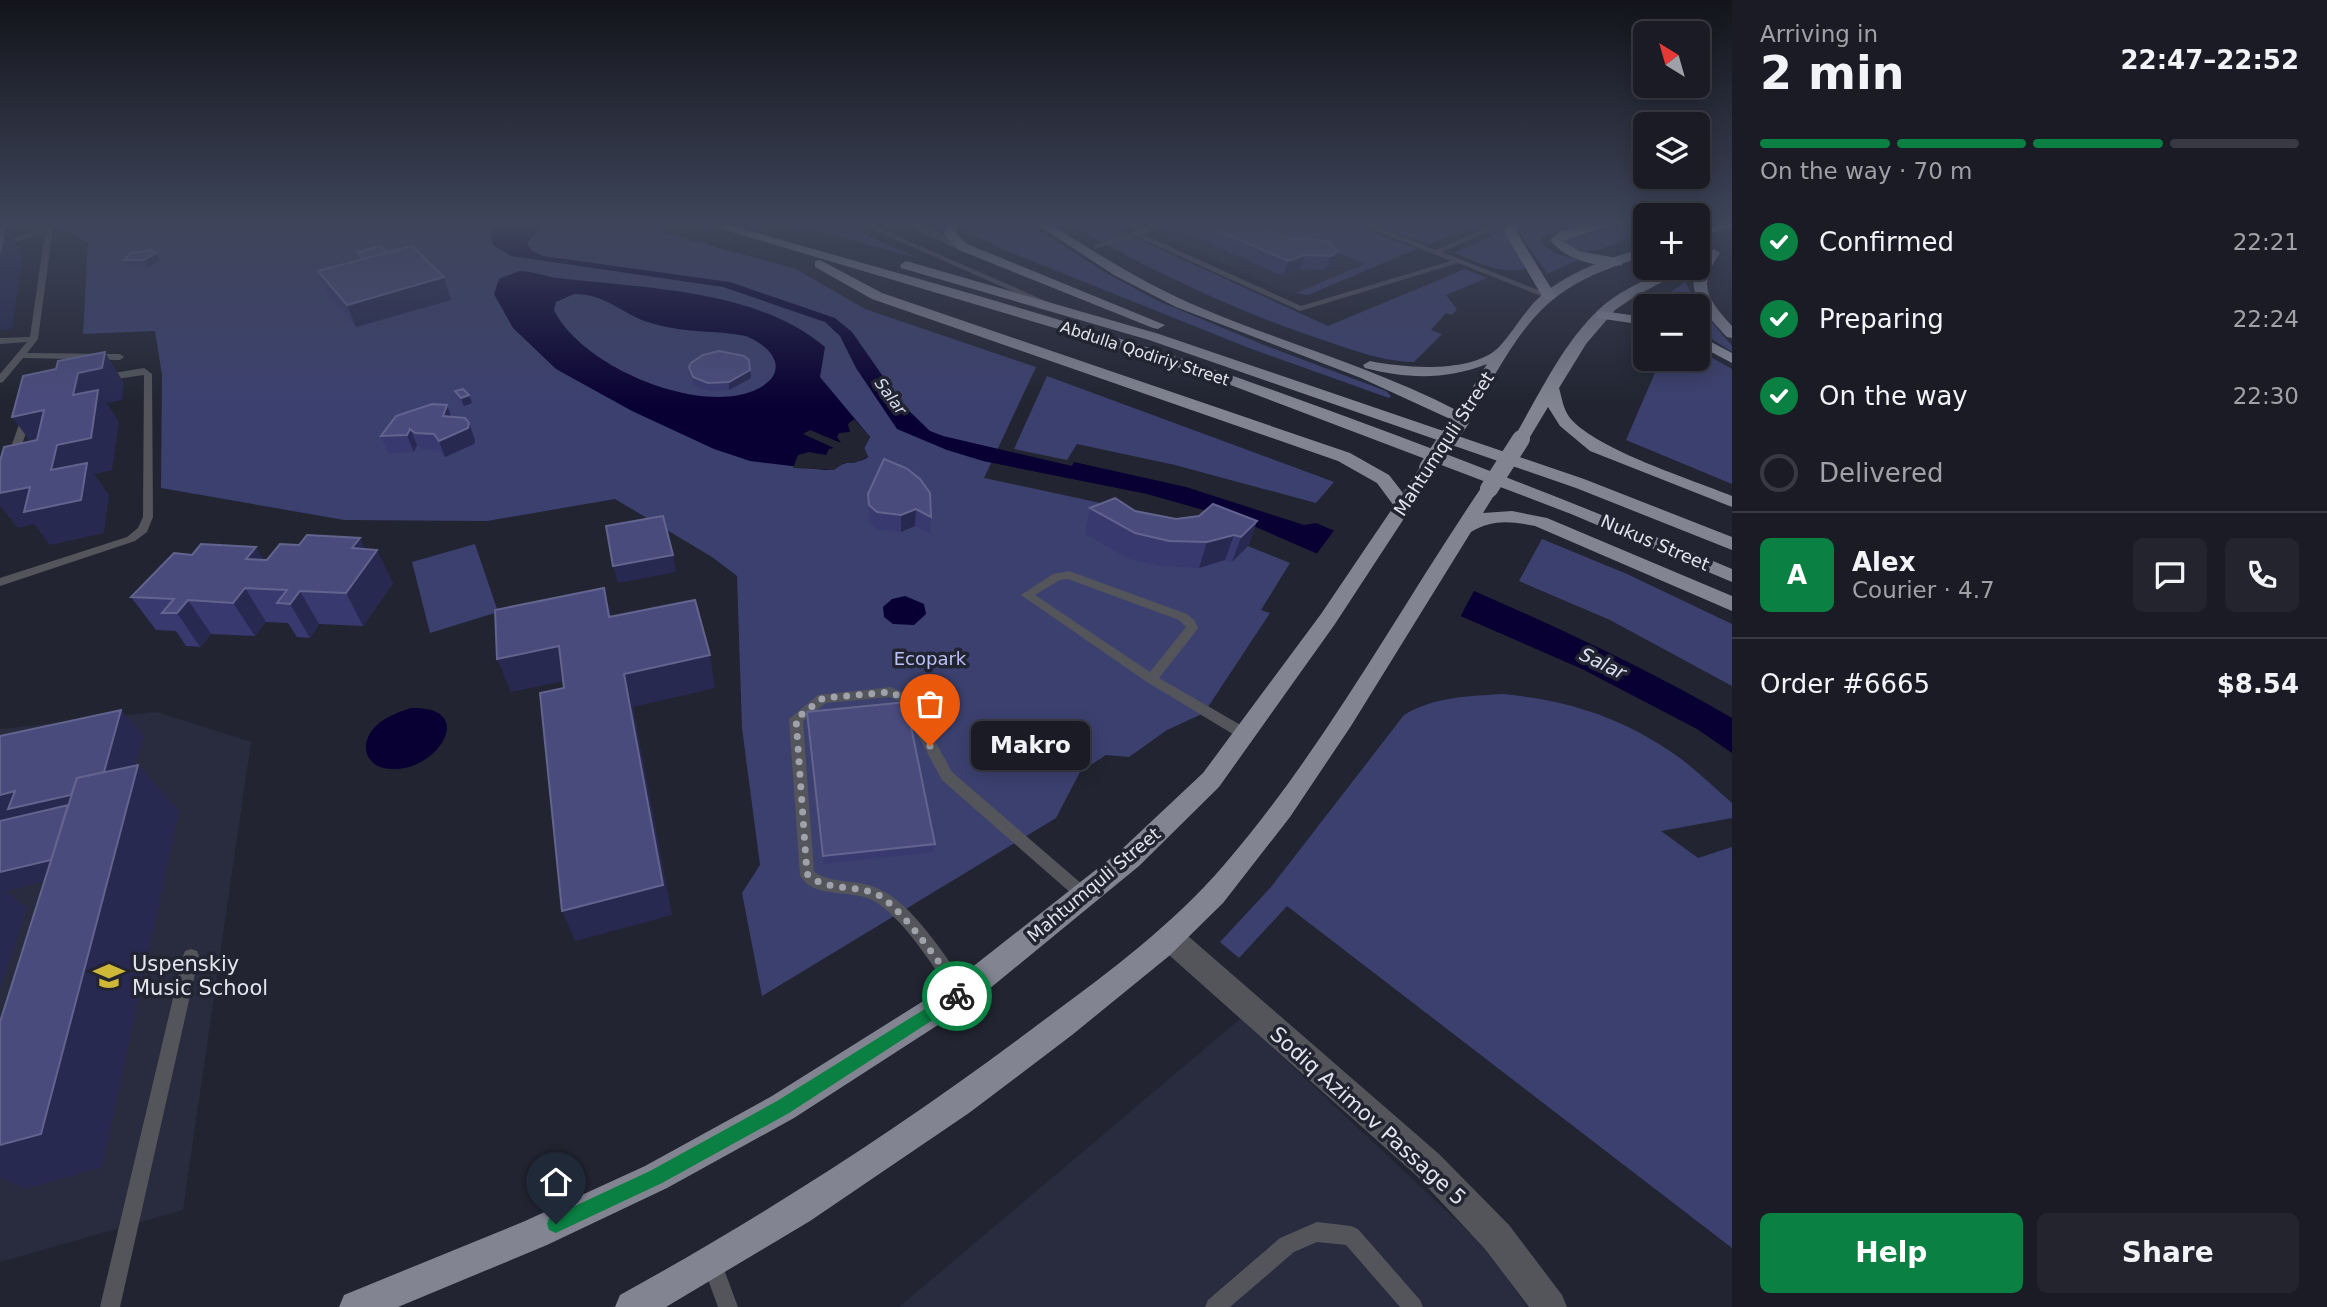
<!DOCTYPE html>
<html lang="en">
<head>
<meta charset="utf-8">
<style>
	:root { --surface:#1a1b25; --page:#23242d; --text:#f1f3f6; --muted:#9fa1a7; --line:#383942; --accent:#0b8043 }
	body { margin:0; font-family:"DejaVu Sans",sans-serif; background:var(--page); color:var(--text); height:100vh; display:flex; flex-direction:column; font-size:26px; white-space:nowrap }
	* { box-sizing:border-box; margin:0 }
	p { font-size:23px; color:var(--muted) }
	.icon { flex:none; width:38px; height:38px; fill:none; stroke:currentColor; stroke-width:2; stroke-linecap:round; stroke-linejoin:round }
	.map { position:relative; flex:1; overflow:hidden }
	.side { display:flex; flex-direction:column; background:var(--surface); width:595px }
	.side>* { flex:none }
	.needle { width:46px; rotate:323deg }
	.buttons { position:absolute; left:1633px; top:21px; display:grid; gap:14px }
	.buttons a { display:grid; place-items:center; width:77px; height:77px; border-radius:10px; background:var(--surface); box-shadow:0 4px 18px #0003,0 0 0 2px var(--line); font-size:35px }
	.pin { position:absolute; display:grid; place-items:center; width:60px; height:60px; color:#fff; margin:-72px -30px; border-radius:50% 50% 50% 0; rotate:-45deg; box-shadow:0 0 7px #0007 }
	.pin .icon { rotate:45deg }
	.courier { position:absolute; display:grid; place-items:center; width:70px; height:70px; margin:-35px; border:5px solid #0b8043; border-radius:50%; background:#fff; color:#222; box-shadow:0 2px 9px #0007 }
	.bubble { position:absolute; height:49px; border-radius:10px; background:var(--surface); box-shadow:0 4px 18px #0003,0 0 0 2px var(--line); font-size:23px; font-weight:800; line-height:49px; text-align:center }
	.head em { font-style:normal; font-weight:800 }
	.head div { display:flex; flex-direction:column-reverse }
	.head { display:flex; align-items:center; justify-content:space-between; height:119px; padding:0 28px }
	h1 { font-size:46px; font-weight:800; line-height:52px }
	.bar { display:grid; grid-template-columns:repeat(4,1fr); gap:10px 7px; align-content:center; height:84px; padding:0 28px }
	.bar i { height:9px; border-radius:5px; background:var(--line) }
	.bar .active { background:var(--accent) }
	.bar p { grid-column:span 4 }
	.line { display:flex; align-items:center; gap:18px; padding:0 28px; border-top:2px solid var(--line) }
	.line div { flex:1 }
	.round { display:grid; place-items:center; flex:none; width:74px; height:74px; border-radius:10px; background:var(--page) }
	ol { padding:0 28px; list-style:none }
	li { display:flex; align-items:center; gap:21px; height:77px }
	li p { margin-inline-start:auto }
	li .icon { padding:7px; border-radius:50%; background:var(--accent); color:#fff; stroke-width:4 }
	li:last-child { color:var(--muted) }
	li i { width:38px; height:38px; border:4px solid var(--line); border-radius:50% }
	.cta { display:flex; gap:14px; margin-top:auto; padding:14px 28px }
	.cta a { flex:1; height:80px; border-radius:10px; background:var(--accent); color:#fff; font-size:28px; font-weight:800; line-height:80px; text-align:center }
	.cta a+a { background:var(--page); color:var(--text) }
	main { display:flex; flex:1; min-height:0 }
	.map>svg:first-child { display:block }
	.built { fill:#292b3e }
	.green { fill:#3c406f }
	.water { fill:#080032; fill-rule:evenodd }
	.pier { fill:#222431 }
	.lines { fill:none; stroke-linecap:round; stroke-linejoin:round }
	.service { fill:#54555b; fill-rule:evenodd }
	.minor { fill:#54555b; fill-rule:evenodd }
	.tertiary { fill:#54555b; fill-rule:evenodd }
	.primary { fill:#828491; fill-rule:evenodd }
	.trunk { fill:#8b8d9c; fill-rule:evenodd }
	.primary-bridge { stroke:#828491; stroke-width:18 }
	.wall { fill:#38396f }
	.shaded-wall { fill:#272951 }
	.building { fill:#4a4b7d; stroke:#62648e; stroke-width:2 }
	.route { fill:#0b8043 }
	.done { stroke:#9fa1ab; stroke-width:7; stroke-dasharray:0 12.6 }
	.labels { text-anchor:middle; stroke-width:7; stroke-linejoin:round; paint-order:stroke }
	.far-street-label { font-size:16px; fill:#e3e5ed; stroke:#222431 }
	.far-water-label { font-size:16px; font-style:italic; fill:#dbdef1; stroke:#222431 }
	.street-label { font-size:18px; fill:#e3e5ed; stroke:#222431 }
	.park-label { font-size:18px; fill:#bac2f9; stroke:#222431 }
	.water-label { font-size:19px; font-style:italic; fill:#dbdef1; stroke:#222431 }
	.near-poi-label { font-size:21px; fill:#e3e5ed; stroke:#222431; text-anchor:start }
	.near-street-label { font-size:21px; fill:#e3e5ed; stroke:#222431 }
</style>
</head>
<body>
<main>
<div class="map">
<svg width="1732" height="1307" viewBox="0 0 1732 1307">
	<rect width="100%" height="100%" fill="#222431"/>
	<g class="built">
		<polygon points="1119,222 1484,222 1308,295 1285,292 1138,225"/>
		<polygon points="157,712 251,742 183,1210 0,1262 0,729"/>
		<polygon points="1241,1018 1488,1250 1527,1307 899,1307"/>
	</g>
	<g class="green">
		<polygon points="55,222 624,222 796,269 865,309 1036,367 984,478 1119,507 1205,529 1290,563 1261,610 1270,613 1204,713 1167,730 1129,757 1106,755 1080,772 1056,818 762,996 742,893 760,865 742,728 737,576 712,557 615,499 487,521 344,520 161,488 162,375 155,331 83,334 88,243"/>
		<polygon points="783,222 838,222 915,257"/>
		<polygon points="968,222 1026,222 1108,274 1158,301 1264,345 1386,391 1391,396 1389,398 1249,348 1002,249 969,232 966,227"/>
		<path d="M1065 222H1101L1328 326 1465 269 1487 278 1446 295 1457 309 1452 315 1446 313 1431 330 1442 334 1414 362C1378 361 1351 349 1317 338 1226 307 1149 269 1065 222Z"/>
		<polygon points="1278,222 1348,222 1416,249 1308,295 1296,293 1365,264 1332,250 1320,255 1284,237 1285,233 1263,227"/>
		<polygon points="1422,222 1484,222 1429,244 1395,233"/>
		<polygon points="1529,222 1595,222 1542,237 1540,242 1554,253 1578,260 1547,274 1519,232 1521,226"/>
		<path d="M1634 222H1645V228C1622 238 1586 267 1564 240Z"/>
		<path d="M1503 231 1530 267C1502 277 1481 263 1454 253Z"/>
		<polygon points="1685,282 1700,308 1732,346 1732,352 1698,330 1698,306 1664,306 1658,301"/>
		<polygon points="1698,350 1732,369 1732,484 1626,440 1660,361 1698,359"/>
		<polygon points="1047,376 1334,482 1316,503 1175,465 1077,444 1067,460 1014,449"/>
		<polygon points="1542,539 1627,574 1732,624 1732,686 1610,620 1519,581"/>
		<polygon points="475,544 498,612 430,633 412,562"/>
		<path d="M1503 694C1566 700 1622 717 1674 754 1695 768 1713 787 1732 803V818L1661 831 1698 858 1732 847V1248L1287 906 1239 958 1220 942 1271 887 1404 715C1433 697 1469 696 1503 694Z"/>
	</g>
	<g class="water">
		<path d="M499 222H546L527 243 531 250 543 256 730 282 835 318 852 332 903 405 930 431 943 436 1072 466 1074 462 1186 487 1304 525 1316 523C1457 584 1600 641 1732 718V753L1697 729 1582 669 1242 521 1147 494 983 461 947 450 897 429 856 368 840 336 825 322 723 287 511 256 493 245 490 234Z"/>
		<path d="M519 271C532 271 544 276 557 278 641 288 758 289 825 347L820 377 870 437 864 448 868 457C859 463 852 461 843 464 835 466 834 470 826 470L750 461 714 449 632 411 556 369 513 328 494 294 499 279ZM574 294C608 294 623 316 654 324 684 333 715 330 746 336 790 355 783 386 739 395 681 407 580 363 554 310L556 302Z"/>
		<polygon points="905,596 924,604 926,614 914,625 893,624 884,617 883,607 892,599"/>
		<path d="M411 708C479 706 438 772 391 769 364 768 358 742 377 725 387 716 399 712 411 708Z"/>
	</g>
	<g class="pier">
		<polygon points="854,419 870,437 864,448 868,457 854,463 844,463 834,470 793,468 798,455 809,452 826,455 829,449 834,448 803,434 810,430 841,443 837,437 839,433 850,432 848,424"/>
		<polygon points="1336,528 1475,589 1459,619 1315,556"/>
	</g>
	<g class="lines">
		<g class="service">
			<polygon points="37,222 45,222 53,228 38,339 27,353 120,354 124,357 120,360 23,358 3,382 0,383 0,374 27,342 0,344 0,338 30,337 45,232 0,247 0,243 44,228"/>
			<polygon points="856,222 865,222 1055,305 1048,307"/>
			<polygon points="1119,222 1128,222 1143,229 1163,222 1173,222 1142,234 1301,306 1451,261 1355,222 1365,222 1436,250 1487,228 1491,230 1489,231 1442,252 1553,296 1546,298 1458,263 1300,311 1135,236 1095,249 1095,245 1136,231"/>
			<polygon points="144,368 152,374 153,517 147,532 135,541 0,586 0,578 127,537 138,528 143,517 144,375 102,381 98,378 102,375"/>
			<polygon points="27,413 32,416 14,467 13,469 0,471 0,465 5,464 22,416"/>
			<path d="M1069 571 1187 614 1194 620 1198 628 1196 631 1159 678 1251 731 1253 735 1251 739H1241L1147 682 1021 595 1053 574ZM1068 579 1179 620 1186 627 1150 672 1035 595 1060 580Z"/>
			<path d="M891 687 910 696 952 772 1090 891 1093 896 1090 901 1085 903 1080 901 942 780 900 702 890 697 826 703 803 721 814 872C832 884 857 879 877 888 914 904 944 956 968 987L970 993 968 999 962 1001 956 999C935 970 902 914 870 899 850 890 811 898 800 875L789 719 818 695Z"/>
			<polygon points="191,949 197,951 199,956 120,1307 100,1307 183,956 185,951"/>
			<polygon points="1317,1222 1351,1226 1358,1229 1420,1300 1423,1307 1400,1307 1346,1245 1317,1242 1294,1252 1230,1307 1205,1307 1208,1300 1280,1238"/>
			<polygon points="712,1253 719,1256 738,1307 718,1307 702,1263 705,1256"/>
		</g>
		<polygon class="minor" points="1170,926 1180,929 1439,1154 1509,1225 1562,1295 1567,1307 1529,1307 1485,1249 1417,1176 1160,947 1157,938 1160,929"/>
		<polygon class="tertiary" points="900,222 916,222 969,247 963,251 959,250"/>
		<g class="primary">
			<path d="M698 222H718C892 272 1068 318 1239 378 1405 437 1570 500 1732 569V582L1571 514 1495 485 1498 489 1483 513 1512 511 1547 518 1732 596V611L1535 526C1511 521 1492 519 1471 532L1351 726 1290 817 1223 903 1169 956 1072 1035 969 1113 810 1221 666 1307H615L620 1295C765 1215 903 1126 1036 1026 1102 977 1170 928 1224 865 1324 749 1397 612 1483 485H1494L1228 384 1082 336Z"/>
			<polygon points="946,222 958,222 956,233 967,244 1165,325 1158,329 1153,328 959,250 944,234"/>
			<path d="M1033 222H1047C1099 255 1150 287 1206 310 1290 345 1377 369 1458 411L1487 364C1446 380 1407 379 1365 368L1363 365 1370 361C1404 368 1472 374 1499 347 1515 330 1525 309 1543 294 1571 271 1610 257 1645 248V256C1618 265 1590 274 1566 290 1520 320 1497 374 1469 419L1461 424 1361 378 1176 307 1114 275Z"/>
			<polygon points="1722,222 1732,222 1732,227 1698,237 1698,229"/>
			<path d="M1714 249 1720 253C1697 286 1707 298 1732 326V338L1727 337C1709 317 1682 293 1699 265 1702 258 1707 252 1714 249Z"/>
			<polygon points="820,260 882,293 1350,453 1389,475 1403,493 1422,464 1434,464 1437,468 1335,624 1219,787 1139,866 972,1003 794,1118 667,1188 547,1245 398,1307 339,1307 344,1295 525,1221 645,1166 772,1096 952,983 1121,850 1203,773 1321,614 1394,506 1377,483 1338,461 872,299 815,267 815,261"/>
			<polygon points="906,261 1159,334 1584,479 1732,537 1732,550 1576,488 1149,340 901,268 900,265"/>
			<path d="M1672 268H1688L1634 297 1615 310 1586 344 1559 388C1562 398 1563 409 1570 418 1597 450 1691 479 1732 496V507L1590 451 1560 426 1548 407 1527 442H1515L1513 439C1540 394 1564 339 1605 304 1625 288 1649 278 1672 268Z"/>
		</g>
		<g class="trunk">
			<polygon points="1508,222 1520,222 1516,227 1517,233 1556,296 1554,299 1544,299 1542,296 1505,233 1504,227"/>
			<path d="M1599 222H1620L1563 241 1579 251 1622 259V265C1598 269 1564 259 1550 240L1561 231Z"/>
			<polygon points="1602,311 1645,317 1645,325 1597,318 1597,312"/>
			<polygon points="1698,335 1732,353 1732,363 1698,345"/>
		</g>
		<g class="primary-bridge">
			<polyline points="1428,468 1461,419"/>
			<polyline points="1489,489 1521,439"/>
		</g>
	</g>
	<g class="wall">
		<polygon points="1174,222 1262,222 1257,224 1294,240 1329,242 1333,266 1326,270 1300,269 1283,276 1173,227"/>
		<polygon points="358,252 387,253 444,277 451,300 356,327 327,293 318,271 360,260"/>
		<polygon points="124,260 160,260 148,267 128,268"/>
		<polygon points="749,360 751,378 729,390 709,391 694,385 690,375 689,367"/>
		<polygon points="455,391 472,403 464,406 458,399"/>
		<polygon points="451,417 475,440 474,444 445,457 440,451 422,449 417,445 414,452 388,453 381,436"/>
		<polygon points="884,459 931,517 930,534 915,526 901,532 877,529 869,522 868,494"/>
		<polygon points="1090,508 1176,519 1257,521 1248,546 1232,562 1225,560 1199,568 1162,566 1129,559 1085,534"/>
		<polygon points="365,549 393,583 363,626 319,624 310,638 297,637 288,623 266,622 255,636 211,634 200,647 186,646 176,631 156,630 131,597 267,560"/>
		<polygon points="807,712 935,844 934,852 824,864"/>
		<polygon points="1040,754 1055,755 1053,763 1045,768 1038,762"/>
	</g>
	<g class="shaded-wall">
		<polygon points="5,226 23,254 12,329 0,330 0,253"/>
		<polygon points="1338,251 1333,266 1326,270 1331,256"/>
		<polygon points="156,253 160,260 148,267 144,260"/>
		<polygon points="1305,255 1300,269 1283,276 1288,261"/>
		<polygon points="444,277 451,300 356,327 347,305"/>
		<polygon points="105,352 124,383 122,400 107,403 119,422 112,470 94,474 109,495 104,533 50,545 34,524 18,528 0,506 0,493 51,470 57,445 73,395 78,373"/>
		<polygon points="750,370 751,378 729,390 729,382"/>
		<polygon points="469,395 472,403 464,406 461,398"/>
		<polygon points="447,405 453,422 443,416"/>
		<polygon points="44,410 36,449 12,417"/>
		<polygon points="469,423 475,440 474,444 445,457 439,441"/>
		<polygon points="410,429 417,445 414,452 407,435"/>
		<polygon points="916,509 915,526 901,532 901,515"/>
		<polygon points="1257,521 1248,546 1232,562 1241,537"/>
		<polygon points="1234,535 1225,560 1199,568 1207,542"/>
		<polygon points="360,538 370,559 377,550 393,583 363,626 346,593 352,548"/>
		<polygon points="256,547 275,581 246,559"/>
		<polygon points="673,555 676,572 618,583 613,566"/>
		<polygon points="245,588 266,622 255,636 233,603"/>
		<polygon points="604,588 613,621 609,617"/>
		<polygon points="300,591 319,624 310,638 290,604"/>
		<polygon points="188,600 211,634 200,647 177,613"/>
		<polygon points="559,646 569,680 511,692 497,659"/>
		<polygon points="710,655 715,688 633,707 672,915 575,941 562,911 624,674"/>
		<polygon points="121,710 143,735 110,865 6,891 27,908 0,990 0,795"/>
		<polygon points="1055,755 1053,763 1045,768 1046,760"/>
		<polygon points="138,765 179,811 102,1167 25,1189 0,1177 0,1145"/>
	</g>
	<g class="building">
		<polygon points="1198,222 1253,222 1294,240 1307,238 1329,242 1338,251 1331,256 1305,255 1288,261"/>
		<polygon points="5,226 0,253 0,227"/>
		<polygon points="381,246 387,253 363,259 358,252"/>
		<polygon points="412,246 444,277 347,305 318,271"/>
		<polygon points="152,250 156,253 144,260 124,260 131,253"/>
		<polygon points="719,351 744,356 749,360 750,370 729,382 708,383 693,377 689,367 691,363 703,355"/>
		<polygon points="105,352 102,368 78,373 73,395 98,390 91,438 57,445 51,470 87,463 81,500 24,512 30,487 0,493 0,461 4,447 37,440 44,410 12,417 23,376 56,369 58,361"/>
		<polygon points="463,389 469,395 461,398 455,391"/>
		<polygon points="432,404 447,405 443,416 465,418 469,423 468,428 439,441 434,434 415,433 410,429 407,435 381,436 396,416"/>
		<polygon points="884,459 906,468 920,479 930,493 931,517 916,509 901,515 877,512 869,505 868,494"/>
		<polygon points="1115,498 1135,511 1176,519 1199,516 1213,504 1257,521 1241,537 1234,535 1207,542 1169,541 1135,533 1090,508"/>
		<polygon points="663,516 673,555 613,566 606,526"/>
		<polygon points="307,535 360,538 352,548 377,550 346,593 300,591 290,604 277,603 287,590 245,588 233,603 188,600 177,613 162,613 174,599 131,597 174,553 192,555 201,544 256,547 246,559 267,560 280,544 299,545"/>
		<polygon points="604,588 609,617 695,600 710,655 624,674 663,885 562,911 540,693 564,688 559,646 497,659 495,610"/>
		<polygon points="906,702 935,844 823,856 807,712"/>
		<polygon points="121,710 104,772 77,778 71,795 8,809 15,791 0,795 0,736"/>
		<polygon points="1048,749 1055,755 1046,760 1040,754"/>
		<polygon points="138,765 41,1134 0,1145 0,1022 77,778"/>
		<polygon points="68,805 51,860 0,872 0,821"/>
	</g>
	<linearGradient id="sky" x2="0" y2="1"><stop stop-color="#13141b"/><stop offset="0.55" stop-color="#3e455a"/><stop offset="1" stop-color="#3e455a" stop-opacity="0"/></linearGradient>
	<rect width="1732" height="405" fill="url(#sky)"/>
	<polygon class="route" points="957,989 962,991 964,996 962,1001 789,1113 662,1183 562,1230 556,1233 549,1230 547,1224 549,1218 650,1171 777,1101"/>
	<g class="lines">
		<path class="done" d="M930 746 905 699 891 692 823 698 796 719 807 874C826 893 859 883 880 896 908 915 940 965 962 993L957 996"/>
	</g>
	<defs>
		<g id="school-bare" transform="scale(2.415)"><path d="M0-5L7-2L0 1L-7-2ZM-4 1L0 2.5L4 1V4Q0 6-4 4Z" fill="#cfb837" stroke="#222431" stroke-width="2.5" paint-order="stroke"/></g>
	</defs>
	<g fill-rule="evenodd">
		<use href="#school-bare" x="109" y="976"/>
	</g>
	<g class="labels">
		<g class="far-street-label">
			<text transform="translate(1145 353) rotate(18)" y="6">Abdulla Qodiriy Street</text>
		</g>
		<g class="far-water-label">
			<text transform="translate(891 396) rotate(53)" y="6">Salar</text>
		</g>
		<g class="street-label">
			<text transform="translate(1444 444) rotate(-57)" y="6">Mahtumquli Street</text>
			<text transform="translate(1655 543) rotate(23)" y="6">Nukus Street</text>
			<text transform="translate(1094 885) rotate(-40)" y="6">Mahtumquli Street</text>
		</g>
		<g class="park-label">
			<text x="930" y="665">Ecopark</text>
		</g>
		<g class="water-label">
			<text transform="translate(1603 663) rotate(26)" y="7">Salar</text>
		</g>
		<g class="near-poi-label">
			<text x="132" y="971">Uspenskiy<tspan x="132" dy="24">Music School</tspan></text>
		</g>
		<g class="near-street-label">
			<text transform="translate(1368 1116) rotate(42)" y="7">Sodiq Azimov Passage 5</text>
		</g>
	</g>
</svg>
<div class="buttons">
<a><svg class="needle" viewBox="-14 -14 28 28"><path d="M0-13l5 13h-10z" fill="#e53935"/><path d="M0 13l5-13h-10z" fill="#9fa1a7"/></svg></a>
<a><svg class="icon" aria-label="layers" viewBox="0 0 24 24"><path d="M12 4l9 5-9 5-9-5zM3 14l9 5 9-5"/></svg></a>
<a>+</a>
<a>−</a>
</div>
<div class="pin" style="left:930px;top:746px;background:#ea580c"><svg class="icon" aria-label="bag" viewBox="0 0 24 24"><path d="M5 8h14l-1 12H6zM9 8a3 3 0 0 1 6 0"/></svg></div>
<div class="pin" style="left:556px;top:1224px;background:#1f2937"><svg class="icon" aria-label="home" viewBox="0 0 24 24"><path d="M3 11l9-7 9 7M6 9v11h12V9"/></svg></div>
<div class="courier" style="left:957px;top:996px"><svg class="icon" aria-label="bike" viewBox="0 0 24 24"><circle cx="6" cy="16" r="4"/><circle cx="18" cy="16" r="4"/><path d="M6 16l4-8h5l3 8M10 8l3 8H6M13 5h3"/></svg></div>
<div class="bubble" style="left:971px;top:721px;width:119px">Makro</div>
</div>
<section class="side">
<div class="head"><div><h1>2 min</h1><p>Arriving in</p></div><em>22:47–22:52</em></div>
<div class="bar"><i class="active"></i><i class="active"></i><i class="active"></i><i></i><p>On the way · 70 m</p></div>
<ol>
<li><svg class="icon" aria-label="check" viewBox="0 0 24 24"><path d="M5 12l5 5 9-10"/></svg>Confirmed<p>22:21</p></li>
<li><svg class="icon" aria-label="check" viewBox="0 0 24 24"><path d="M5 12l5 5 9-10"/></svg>Preparing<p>22:24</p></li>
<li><svg class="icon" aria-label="check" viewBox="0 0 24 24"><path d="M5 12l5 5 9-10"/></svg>On the way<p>22:30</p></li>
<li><i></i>Delivered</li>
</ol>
<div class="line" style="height:126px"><b class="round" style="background:var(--accent);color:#fff">A</b><div><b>Alex</b><p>Courier · 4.7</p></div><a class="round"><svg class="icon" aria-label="chat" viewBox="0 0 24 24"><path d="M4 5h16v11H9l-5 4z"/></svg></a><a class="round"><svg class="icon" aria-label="phone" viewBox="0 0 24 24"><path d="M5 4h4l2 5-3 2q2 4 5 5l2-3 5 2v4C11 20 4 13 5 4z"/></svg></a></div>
<div class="line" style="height:91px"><div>Order #6665</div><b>$8.54</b></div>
<div class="cta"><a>Help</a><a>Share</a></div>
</section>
</main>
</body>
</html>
